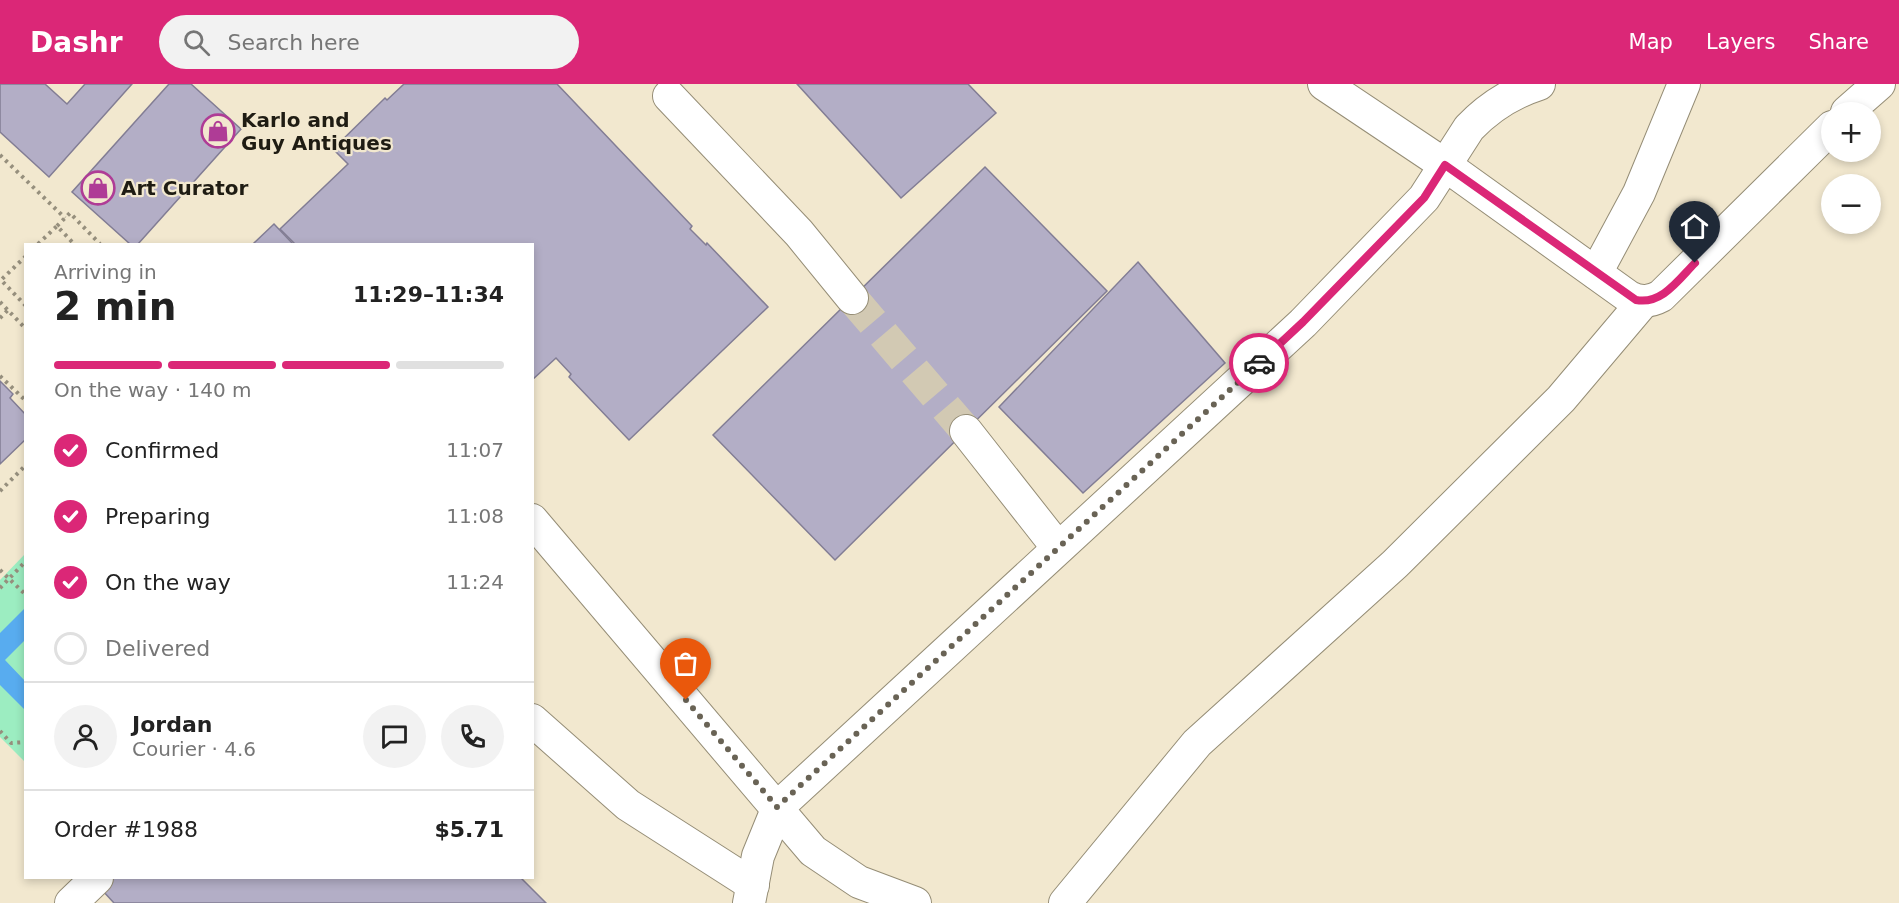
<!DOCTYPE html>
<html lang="en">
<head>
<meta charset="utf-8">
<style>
	:root { --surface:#fff; --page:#f2f2f2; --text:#222; --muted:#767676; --line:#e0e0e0; --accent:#db2777 }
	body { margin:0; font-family:"DejaVu Sans",sans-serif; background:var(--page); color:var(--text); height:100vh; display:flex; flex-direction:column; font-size:22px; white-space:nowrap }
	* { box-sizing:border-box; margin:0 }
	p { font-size:20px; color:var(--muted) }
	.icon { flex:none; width:33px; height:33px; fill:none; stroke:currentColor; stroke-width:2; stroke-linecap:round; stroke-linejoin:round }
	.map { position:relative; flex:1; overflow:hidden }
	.sheet { position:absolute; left:24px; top:159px; width:510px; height:636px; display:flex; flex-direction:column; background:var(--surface); border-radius:0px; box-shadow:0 3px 9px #0003 }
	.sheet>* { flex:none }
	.buttons { position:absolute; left:1821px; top:18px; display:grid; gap:12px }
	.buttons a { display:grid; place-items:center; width:60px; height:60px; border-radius:50%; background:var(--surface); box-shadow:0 3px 9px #0003; font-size:30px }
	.pin { position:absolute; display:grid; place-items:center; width:51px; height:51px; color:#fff; margin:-62px -26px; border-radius:50% 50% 50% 0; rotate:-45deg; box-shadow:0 0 6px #0007 }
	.pin .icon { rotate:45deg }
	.courier { position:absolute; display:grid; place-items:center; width:60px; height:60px; margin:-30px; border:4px solid #db2777; border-radius:50%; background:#fff; color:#222; box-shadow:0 2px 8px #0007 }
	.headline em { font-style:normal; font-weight:600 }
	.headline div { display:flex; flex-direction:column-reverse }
	.headline { display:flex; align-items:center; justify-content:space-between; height:102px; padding:0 30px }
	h1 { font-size:39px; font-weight:600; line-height:45px }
	.bar { display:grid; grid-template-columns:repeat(4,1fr); gap:9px 6px; align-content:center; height:72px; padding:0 30px }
	.bar i { height:8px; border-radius:4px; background:var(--line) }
	.bar .active { background:var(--accent) }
	.bar p { grid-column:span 4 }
	.line { display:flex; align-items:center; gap:15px; padding:0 30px; border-top:2px solid var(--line) }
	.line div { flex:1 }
	.round { display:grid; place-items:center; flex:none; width:63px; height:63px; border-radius:32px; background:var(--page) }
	ol { padding:0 30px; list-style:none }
	li { display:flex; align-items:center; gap:18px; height:66px }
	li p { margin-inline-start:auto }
	li .icon { padding:6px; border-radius:50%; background:var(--accent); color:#fff; stroke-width:4 }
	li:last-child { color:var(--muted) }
	li i { width:33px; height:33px; border:3px solid var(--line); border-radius:50% }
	header { display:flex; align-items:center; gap:36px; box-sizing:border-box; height:84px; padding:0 30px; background:var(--accent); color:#fff }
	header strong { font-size:28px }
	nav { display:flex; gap:33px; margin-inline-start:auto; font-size:21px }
	.search { width:420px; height:54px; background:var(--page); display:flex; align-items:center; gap:15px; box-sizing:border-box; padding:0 21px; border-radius:33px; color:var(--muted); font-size:22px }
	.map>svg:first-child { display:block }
	.green { fill:#9cedc1 }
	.water { fill:#58acef }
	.building { fill:#b3aec6; stroke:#827d94; stroke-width:1.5 }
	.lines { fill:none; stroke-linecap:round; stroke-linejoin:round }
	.minor-tunnel { stroke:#d2c9b3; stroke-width:32; stroke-dasharray:32 16; stroke-linecap:butt }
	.minor-casing { stroke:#958d76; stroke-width:34 }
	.path { stroke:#968f7d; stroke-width:4; stroke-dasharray:3 4.5; stroke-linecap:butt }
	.minor { stroke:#fff; stroke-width:32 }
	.done { stroke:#696355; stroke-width:6; stroke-dasharray:0 10.8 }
	.route { stroke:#db2777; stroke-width:8 }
	.labels { text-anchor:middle; stroke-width:4.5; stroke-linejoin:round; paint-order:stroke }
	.poi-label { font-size:20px; font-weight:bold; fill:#1f1c13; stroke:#f2e8cf; text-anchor:start }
</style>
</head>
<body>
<header>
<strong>Dashr</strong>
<div class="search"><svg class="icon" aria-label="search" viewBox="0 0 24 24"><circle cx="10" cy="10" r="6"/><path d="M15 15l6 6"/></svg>Search here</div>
<nav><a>Map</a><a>Layers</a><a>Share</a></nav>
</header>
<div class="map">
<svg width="1899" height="819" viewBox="0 0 1899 819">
	<rect width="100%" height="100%" fill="#f2e8cf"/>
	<polygon class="green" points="25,470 25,678 0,653 0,496"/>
	<polygon class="water" points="25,524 25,556 5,576 25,597 25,626 0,601 0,549"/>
	<g class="building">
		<polygon points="0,0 45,0 67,20 85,0 132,0 49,93 0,48"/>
		<polygon points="169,0 191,0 241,45 138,160 130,160 72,108"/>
		<polygon points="404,0 557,0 692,142 690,145 706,161 707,159 768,223 629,356 569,293 571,290 556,274 532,296 532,160 295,160 280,145 348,80 333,65 385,14 387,16"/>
		<polygon points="797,0 968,0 996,29 901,114"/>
		<polygon points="985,83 1107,207 835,476 713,351"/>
		<polygon points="274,140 293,160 253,160"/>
		<polygon points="1138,178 1225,279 1083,409 999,323"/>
		<polygon points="0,297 13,310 10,314 26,331 26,355 0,380"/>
		<polygon points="91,794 521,794 546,819 114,819"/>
	</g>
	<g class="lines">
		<polyline class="minor-tunnel" points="852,214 966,347"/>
		<g class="minor-casing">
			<g id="minor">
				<path d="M1324 0 1445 81 1629 213C1641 219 1650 218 1661 212L1832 43"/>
				<polyline points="669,12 799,149 852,214"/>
				<polyline points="1847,28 1879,0"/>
				<polyline points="1596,189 1639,109 1684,0"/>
				<polyline points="966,347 1058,464"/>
				<polyline points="532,436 813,767 859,798 915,819"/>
				<polyline points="532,636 628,721 753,801"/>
				<polyline points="71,819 97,794"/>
				<path d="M749 819 758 772 778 723 1303 239 1424 114 1469 44C1489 23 1511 9 1539 0"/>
				<polyline points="1065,819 1197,659 1395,480 1561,315 1643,218"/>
			</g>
		</g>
		<g class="path">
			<polyline points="0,71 65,134"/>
			<polyline points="57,142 70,129 100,160"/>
			<polyline points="38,160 57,142 74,160"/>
			<polyline points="26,172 1,196 26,222"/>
			<polyline points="0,218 26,245"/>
			<polyline points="0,234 8,226"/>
			<polyline points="0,292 26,317"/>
			<polyline points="0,407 26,381"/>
			<polyline points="0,486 26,511"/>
			<polyline points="0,504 26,477"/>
			<polyline points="0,647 11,659 26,658"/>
		</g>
		<use href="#minor" class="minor"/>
	</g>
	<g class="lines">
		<polyline class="done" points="686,616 777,723 1259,279"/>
		<path class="route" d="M1259 279 1303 238 1424 114 1445 81 1636 216C1662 221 1679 195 1695 179"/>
	</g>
	<defs>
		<g id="shop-ring" transform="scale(1.725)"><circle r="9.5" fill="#f2e8cf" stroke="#af3c96" stroke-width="1.5"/><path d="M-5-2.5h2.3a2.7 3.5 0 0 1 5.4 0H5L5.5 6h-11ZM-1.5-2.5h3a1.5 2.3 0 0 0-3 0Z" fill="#af3c96"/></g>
	</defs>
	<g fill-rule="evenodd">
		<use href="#shop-ring" x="218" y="47"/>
		<use href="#shop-ring" x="98" y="104"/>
	</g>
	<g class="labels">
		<g class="poi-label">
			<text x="241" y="43">Karlo and<tspan x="241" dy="23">Guy Antiques</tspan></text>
			<text x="121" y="111">Art Curator</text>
		</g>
	</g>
</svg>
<div class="buttons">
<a>+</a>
<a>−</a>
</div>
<div class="pin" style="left:686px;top:616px;background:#ea580c"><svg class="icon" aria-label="bag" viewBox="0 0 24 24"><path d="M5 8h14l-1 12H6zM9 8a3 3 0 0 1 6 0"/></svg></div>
<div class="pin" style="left:1695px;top:179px;background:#1f2937"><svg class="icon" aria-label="home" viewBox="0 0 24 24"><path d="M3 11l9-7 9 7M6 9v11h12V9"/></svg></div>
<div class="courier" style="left:1259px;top:279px"><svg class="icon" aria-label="car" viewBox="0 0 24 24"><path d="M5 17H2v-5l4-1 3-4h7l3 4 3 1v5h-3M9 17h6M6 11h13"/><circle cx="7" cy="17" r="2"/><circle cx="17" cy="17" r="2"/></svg></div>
<section class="sheet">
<div class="headline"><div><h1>2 min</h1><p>Arriving in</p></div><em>11:29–11:34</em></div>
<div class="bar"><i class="active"></i><i class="active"></i><i class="active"></i><i></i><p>On the way · 140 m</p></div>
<ol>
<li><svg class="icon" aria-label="check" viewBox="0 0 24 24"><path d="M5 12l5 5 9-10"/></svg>Confirmed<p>11:07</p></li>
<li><svg class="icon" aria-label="check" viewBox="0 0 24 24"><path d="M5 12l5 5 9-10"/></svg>Preparing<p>11:08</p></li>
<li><svg class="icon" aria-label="check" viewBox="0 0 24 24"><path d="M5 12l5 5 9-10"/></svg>On the way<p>11:24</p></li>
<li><i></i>Delivered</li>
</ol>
<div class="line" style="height:108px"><a class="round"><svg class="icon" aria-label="person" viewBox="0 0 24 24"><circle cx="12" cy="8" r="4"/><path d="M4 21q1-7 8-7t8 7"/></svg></a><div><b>Jordan</b><p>Courier · 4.6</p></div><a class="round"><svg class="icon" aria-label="chat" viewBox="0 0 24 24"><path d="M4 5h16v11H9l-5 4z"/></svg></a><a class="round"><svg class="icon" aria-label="phone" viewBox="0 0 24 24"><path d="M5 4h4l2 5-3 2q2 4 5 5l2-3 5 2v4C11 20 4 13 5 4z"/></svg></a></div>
<div class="line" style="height:78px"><div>Order #1988</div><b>$5.71</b></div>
</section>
</div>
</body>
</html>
